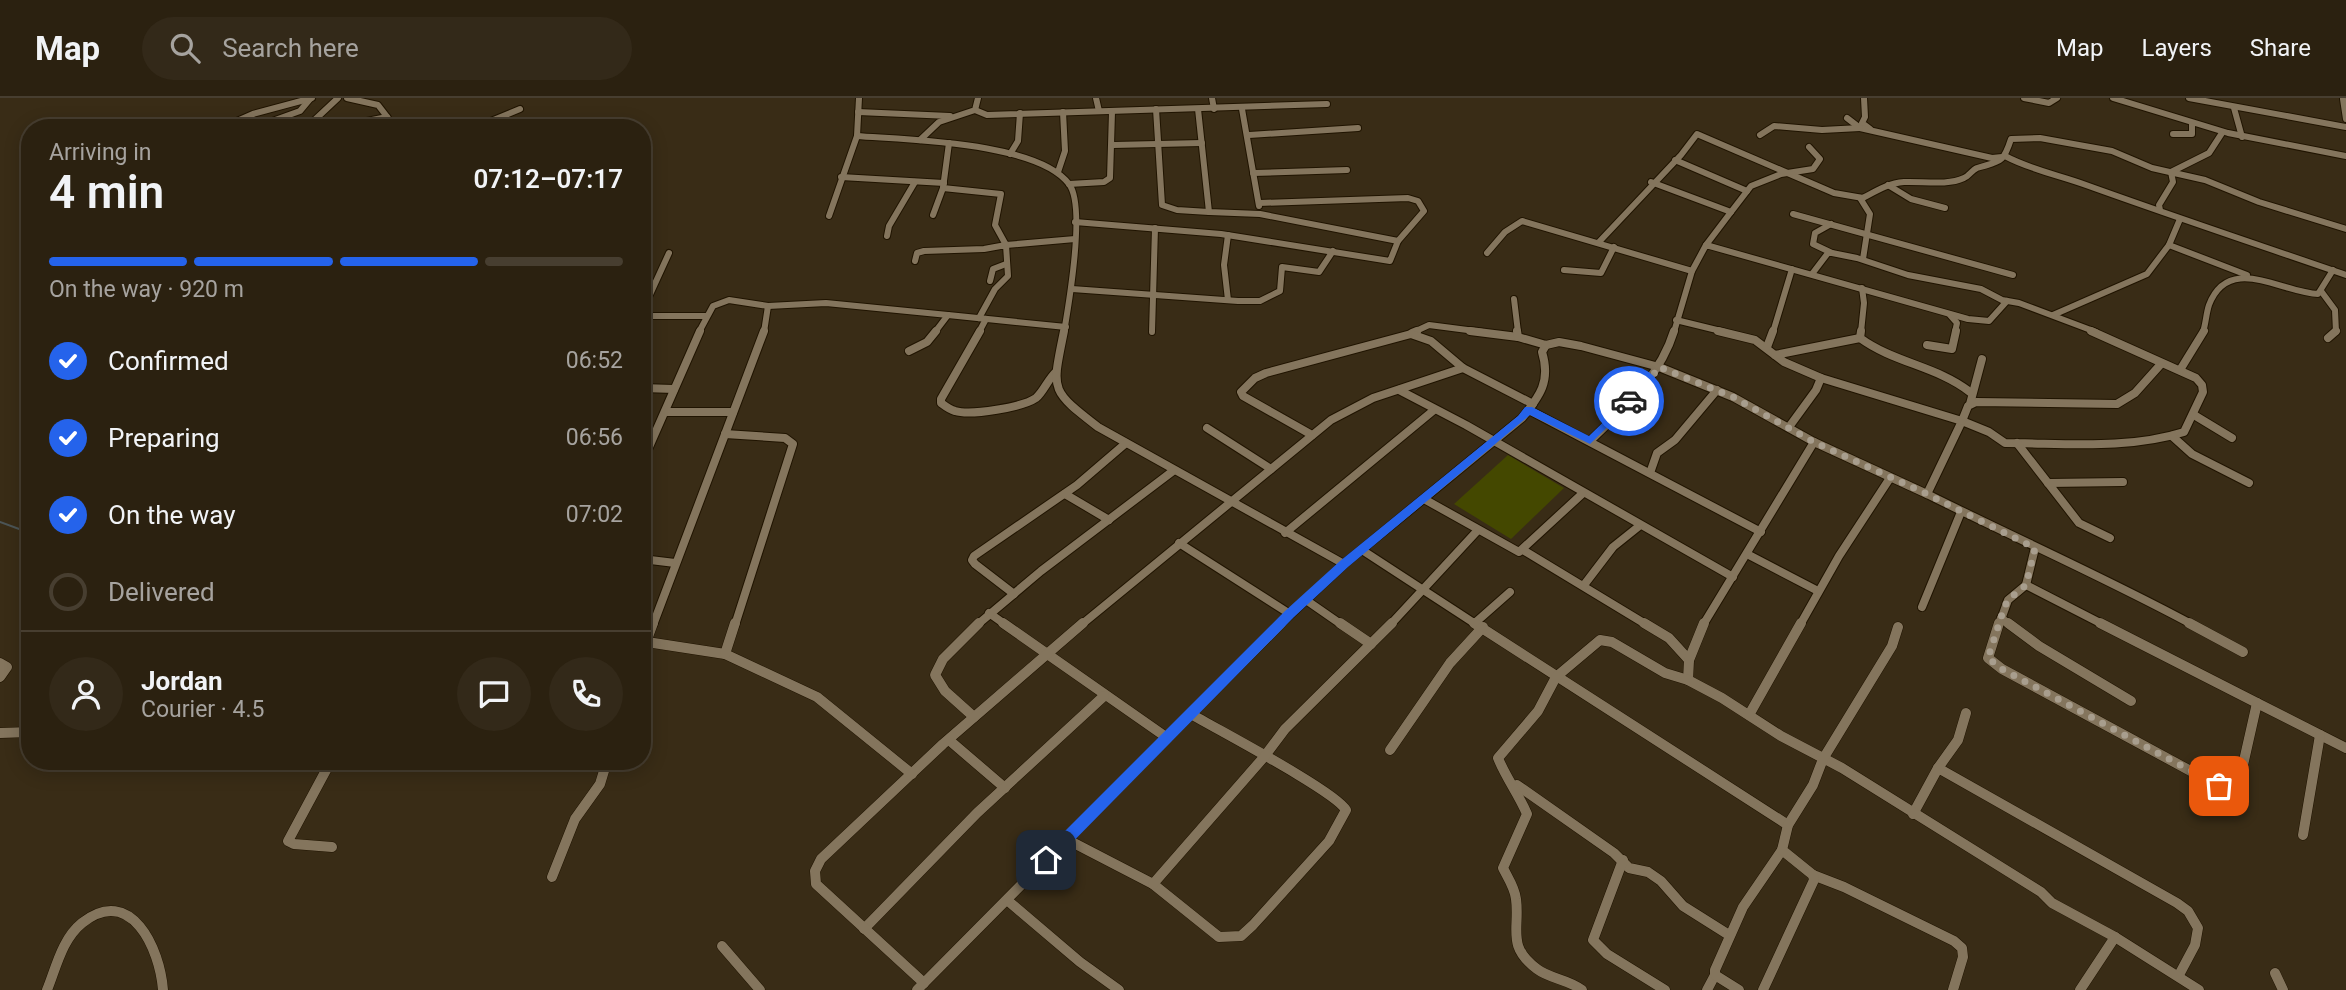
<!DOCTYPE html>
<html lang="en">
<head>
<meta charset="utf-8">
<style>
	:root { --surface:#2b2110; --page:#332919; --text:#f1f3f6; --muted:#a6a39f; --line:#473e30; --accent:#2563eb }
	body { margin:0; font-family:Roboto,sans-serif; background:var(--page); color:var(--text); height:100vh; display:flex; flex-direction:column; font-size:26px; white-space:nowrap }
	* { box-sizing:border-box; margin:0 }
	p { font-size:23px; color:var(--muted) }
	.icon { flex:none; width:38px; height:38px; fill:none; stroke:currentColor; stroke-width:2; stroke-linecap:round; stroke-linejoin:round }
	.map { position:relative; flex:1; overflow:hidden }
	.side { position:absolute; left:21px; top:21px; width:630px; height:651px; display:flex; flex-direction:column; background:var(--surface); border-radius:28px; box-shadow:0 4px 18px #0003,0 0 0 2px var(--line) }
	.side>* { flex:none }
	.pin { position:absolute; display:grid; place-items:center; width:60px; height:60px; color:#fff; margin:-30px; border-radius:14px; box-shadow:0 4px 10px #0006 }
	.courier { position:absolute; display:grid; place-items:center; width:70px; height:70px; margin:-35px; border:5px solid #2563eb; border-radius:50%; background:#fff; color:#222; box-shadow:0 2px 9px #0007 }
	.headline em { font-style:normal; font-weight:600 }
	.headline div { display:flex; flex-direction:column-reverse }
	.headline { display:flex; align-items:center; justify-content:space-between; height:119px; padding:0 28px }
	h1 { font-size:46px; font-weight:600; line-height:52px }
	.bar { display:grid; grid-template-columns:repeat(4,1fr); gap:10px 7px; align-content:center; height:84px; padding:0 28px }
	.bar i { height:9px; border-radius:5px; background:var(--line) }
	.bar .active { background:var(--accent) }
	.bar p { grid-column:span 4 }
	.line { display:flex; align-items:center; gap:18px; padding:0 28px; border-top:2px solid var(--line) }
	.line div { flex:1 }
	.round { display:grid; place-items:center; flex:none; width:74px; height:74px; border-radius:37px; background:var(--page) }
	ol { padding:0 28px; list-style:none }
	li { display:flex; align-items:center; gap:21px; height:77px }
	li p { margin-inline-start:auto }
	li .icon { padding:7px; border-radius:50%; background:var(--accent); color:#fff; stroke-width:4 }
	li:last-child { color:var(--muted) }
	li i { width:38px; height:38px; border:4px solid var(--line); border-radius:50% }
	header { display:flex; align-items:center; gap:42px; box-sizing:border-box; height:98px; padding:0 35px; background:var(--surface); border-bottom:2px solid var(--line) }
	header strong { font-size:33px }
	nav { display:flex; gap:38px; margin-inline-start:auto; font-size:24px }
	.search { width:490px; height:63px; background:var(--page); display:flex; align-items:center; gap:18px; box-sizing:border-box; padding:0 24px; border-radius:38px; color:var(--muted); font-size:26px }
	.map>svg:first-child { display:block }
	.green { fill:#444800 }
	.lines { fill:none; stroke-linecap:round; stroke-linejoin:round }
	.stream { stroke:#4c5556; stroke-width:2 }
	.minor-far2-casing { stroke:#201401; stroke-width:8 }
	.minor-far1-casing { stroke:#201401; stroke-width:10 }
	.minor-casing { stroke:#201401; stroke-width:11 }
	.minor-far2 { stroke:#84755d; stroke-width:6 }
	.minor-far1 { stroke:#84755d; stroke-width:8 }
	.minor { stroke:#84755d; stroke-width:10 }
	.route { fill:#2563eb }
	.done { stroke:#a89e8e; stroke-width:7; stroke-dasharray:0 12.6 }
</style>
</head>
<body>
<header>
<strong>Map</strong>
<div class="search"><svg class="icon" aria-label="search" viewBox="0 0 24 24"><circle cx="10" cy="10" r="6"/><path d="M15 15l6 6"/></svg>Search here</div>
<nav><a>Map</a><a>Layers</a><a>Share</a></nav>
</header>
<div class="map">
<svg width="2346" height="892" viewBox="0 0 2346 892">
	<rect width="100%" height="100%" fill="#392c16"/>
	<polygon class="green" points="1508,357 1564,390 1511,441 1454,406"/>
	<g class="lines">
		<polyline class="stream" points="0,424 30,435"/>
		<g class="minor-far2-casing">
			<g id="minor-far2">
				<polyline points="347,0 378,7 388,20 380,30"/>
				<polyline points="1096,0 1099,13"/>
				<polyline points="1212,0 1214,11"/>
				<polyline points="1864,0 1865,19 1862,25 1870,31"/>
				<polyline points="2024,0 2049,5 2057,0"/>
				<polyline points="2113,0 2228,35 2346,58"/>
				<polyline points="2189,0 2346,29"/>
				<polyline points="2343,1 2346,21"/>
				<polyline points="2234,10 2242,39"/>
				<polyline points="1156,11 1162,107 1177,112 1209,114"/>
				<polyline points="1198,11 1209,114 1260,116 1398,143"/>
				<polyline points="1242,11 1259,108"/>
				<polyline points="975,12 987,17 1327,6"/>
				<polyline points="858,14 950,18"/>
				<polyline points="1847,20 1860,30 1992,60 2002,59"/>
				<polyline points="362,24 387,19"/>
				<polyline points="221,30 253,16 312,0"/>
				<polyline points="253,30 300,13 310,1"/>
				<polyline points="306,30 338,0"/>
				<polyline points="474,30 520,11"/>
				<polyline points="2173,36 2192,36 2192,26"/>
				<polyline points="1249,37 1358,30"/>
				<polyline points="1760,37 1774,28 1822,32 1860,30"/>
				<path d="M857 38C907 42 1038 44 1069 86 1086 108 1069 205 1064 234"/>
				<polyline points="920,42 939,24 975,12 978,0"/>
				<polyline points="1113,47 1202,45"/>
				<polyline points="1010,56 1018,43 1020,15"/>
				<path d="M2005 58C2031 72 2059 77 2086 87 2172 118 2259 147 2346 177"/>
				<polyline points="1675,62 1747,93"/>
				<polyline points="1058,74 1065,53 1063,14"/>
				<polyline points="2171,74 2209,55 2222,35"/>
				<polyline points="1253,75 1347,72"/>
				<polyline points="841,79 944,85"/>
				<polyline points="1651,84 1731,114 1706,147"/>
				<polyline points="1069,86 1104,84 1110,80 1112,14"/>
				<polyline points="1888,87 1911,101 1945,110"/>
				<polyline points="943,90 1001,96 995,127 1006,147 1075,141"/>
				<polyline points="1860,100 1870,116 1863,161"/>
				<polyline points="2160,112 2159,107 2173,84 2171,74"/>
				<polyline points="1731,114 1751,88 1781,76 1813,71 1820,61 1809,49"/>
				<polyline points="1793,116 2013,177"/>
				<polyline points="933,117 943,90 949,45"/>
				<polyline points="829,118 857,38 859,0"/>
				<polyline points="1075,124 1221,136 1390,163 1398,143 1424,113 1418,103 1408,100 1259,105"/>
				<polyline points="1831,126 1815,135 1813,146 1832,155 1857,160 1908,177 1981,191 2002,202 2019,205 2096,234"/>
				<polyline points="1228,137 1224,167 1228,202"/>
				<polyline points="887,138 889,128 915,84"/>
				<path d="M1599 144 1681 57 1697 36 1834 95 1863 100C1876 93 1889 85 1904 84 1922 83 1947 88 1964 80 1969 78 1972 72 1977 70 2000 63 2003 66 2011 41L2040 40 2112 53 2152 70 2205 82 2259 104 2346 131"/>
				<polyline points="2169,147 2247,177"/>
				<polyline points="1487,155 1505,134 1522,123 1692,173"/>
				<polyline points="915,163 917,155 924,153 984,151 1006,147 1008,178 995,191 979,220"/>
				<polyline points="1564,172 1601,175 1614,149"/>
				<polyline points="1812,176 1828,155 1832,155"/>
				<polyline points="990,183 993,171 1006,166"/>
				<polyline points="1072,191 1238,203 1260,203 1280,193 1282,169 1319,174 1333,153"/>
				<polyline points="2321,193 2335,212 2336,234"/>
				<polyline points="1514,201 1518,234"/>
				<polyline points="768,208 826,205 948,217"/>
				<polyline points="642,214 669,155"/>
				<polyline points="1950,217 1957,225 1955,234"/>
				<polyline points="2053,217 2147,176 2169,147 2180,121"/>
				<polyline points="642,218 706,218"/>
				<polyline points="1676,222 1725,234"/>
				<polyline points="699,234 713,208 729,202 768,208 764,234"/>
				<polyline points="935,234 948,217 1066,229"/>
				<polyline points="979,234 986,221"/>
				<polyline points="1152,234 1155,130"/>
				<polyline points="1414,234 1429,227 1483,234"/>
				<polyline points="1674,234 1692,173 1706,147 1968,221 1989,223 2007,203"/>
				<polyline points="1773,234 1792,171"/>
				<polyline points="1861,234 1864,205 1862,190"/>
				<path d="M2203 234C2206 225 2206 216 2209 207 2229 155 2282 195 2318 196L2333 172"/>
			</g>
		</g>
		<g class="minor-far1-casing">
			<g id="minor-far1">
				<path d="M980 233 941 301V305C945 308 951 312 955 313 971 318 1023 309 1036 300 1044 293 1048 281 1056 274"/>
				<path d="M1064 233C1052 293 1049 291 1098 329L1344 466"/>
				<polyline points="1470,233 1518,239"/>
				<path d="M1517 233 1518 239 1546 247 1559 244 1581 248 1659 269 1733 299 1814 344 1927 396 1962 323 1989 334 2005 345C2064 345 2127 352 2184 334L2203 294 2202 287 2196 280 2091 233"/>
				<polyline points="1718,233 1755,242 1784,264 1821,280 1962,323 1968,308 1976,304 2117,306 2135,295 2161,266"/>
				<path d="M1861 233 1860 240C1894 265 1937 268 1970 294"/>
				<polyline points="1412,235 1417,233"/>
				<polyline points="2328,240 2336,233"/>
				<polyline points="1927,247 1952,251 1956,233"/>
				<polyline points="1767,249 1773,233"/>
				<polyline points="909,253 927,244 936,233"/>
				<polyline points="1775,257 1860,240"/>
				<polyline points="2180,272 2204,233"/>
				<polyline points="642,290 674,291"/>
				<polyline points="1399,292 1466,327 1733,479"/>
				<polyline points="1970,306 1982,261"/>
				<polyline points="1529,312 1761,434"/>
				<polyline points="666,314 733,314"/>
				<polyline points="2194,317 2232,340"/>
				<polyline points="1789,329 1816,292 1821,280"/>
				<polyline points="1207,330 1271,371"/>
				<polyline points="725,336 785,340 793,346 735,527"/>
				<polyline points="1312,337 1243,298 1241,294 1255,280 1266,275 1411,236 1431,243 1463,270 1533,306"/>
				<polyline points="2172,338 2192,356 2249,385"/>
				<path d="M1590 343C1624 310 1660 279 1674 233"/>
				<polyline points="2017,345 2079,425 2110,440"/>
				<polyline points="642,365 700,233"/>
				<polyline points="1650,375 1657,355 1675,342 1717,292"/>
				<polyline points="2048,385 2123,384"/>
				<polyline points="1065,396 1109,422"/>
				<path d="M1927 396C2015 440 2106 480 2193 527"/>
				<polyline points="1424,401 1519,454 1582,396"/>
				<polyline points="1285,435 1434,312"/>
				<polyline points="1179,445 1290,516"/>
				<polyline points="1362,452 1477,527"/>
				<polyline points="1523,452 1647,527"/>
				<polyline points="1747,456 1818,493"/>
				<polyline points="642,461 675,465"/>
				<polyline points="1584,487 1613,449 1638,429"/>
				<polyline points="2026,487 2104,527"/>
				<polyline points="2026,487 2035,450"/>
				<polyline points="1014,496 975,466 972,462 974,458 1077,387 1126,345"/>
				<polyline points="1306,502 1342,527"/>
				<polyline points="1922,509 1961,414"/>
				<polyline points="989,515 1006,527"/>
				<polyline points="2001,520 2010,527"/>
				<polyline points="1476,524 1510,494"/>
				<polyline points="653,527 764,233"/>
				<polyline points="977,527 1041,473 1173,373"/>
				<polyline points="1081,527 1331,322 1373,300 1463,270"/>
				<path d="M1279 527 1344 466 1522 320C1540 298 1551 283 1542 254L1546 247"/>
				<polyline points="1390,527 1478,432"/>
				<polyline points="1703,527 1814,344"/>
				<polyline points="1800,527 1839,458 1890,380"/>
				<polyline points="1999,527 2008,502 2026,487"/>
			</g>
		</g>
		<g class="minor-casing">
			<g id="minor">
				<polyline points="1003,525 1166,639"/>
				<polyline points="1340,525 1371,546"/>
				<polyline points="1474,525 1788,727"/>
				<polyline points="1644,525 1669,540 1689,562"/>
				<polyline points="1999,525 1988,560 2002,571 2211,684 2232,688 2243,667 2257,605 2100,525"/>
				<polyline points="2008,525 2039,548 2131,603"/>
				<polyline points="2189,525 2243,554"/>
				<polyline points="647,544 725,556 817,599 912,676"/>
				<polyline points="642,555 653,525"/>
				<polyline points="725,556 735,525"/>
				<polyline points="0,565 7,569 0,579"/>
				<polyline points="1688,582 1689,562 1704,525"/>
				<polyline points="2257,605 2346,650"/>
				<polyline points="1749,617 1801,525"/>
				<polyline points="974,619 945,593 935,577 943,561 979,525"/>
				<polyline points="0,635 30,634"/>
				<polyline points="949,642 1005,690"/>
				<polyline points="1390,652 1450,565 1483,529"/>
				<polyline points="331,663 288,743 294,746 332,749"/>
				<polyline points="1938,670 1958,642 1966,615"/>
				<polyline points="1517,687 1614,755 1629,770 1648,774 1661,783 1683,808 1729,837"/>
				<polyline points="1913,716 1938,670 2177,805 2188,813 2198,830 2195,847 2179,877"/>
				<polyline points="2303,737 2320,637"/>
				<path d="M1068 742 1153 786 1219 839 1241 838 1253 827 1329 743 1346 712C1335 693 1218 632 1191 616"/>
				<polyline points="1623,762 1593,842 1607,856 1665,892"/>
				<polyline points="1813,777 1844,789 1954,843 1962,850 1963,859 1953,892"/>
				<polyline points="552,779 575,721 600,686 607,663"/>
				<polyline points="1153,786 1264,659 1285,631 1392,525"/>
				<polyline points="1007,802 1080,864 1119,892"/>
				<polyline points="864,831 977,715 1104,598"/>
				<polyline points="722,848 760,892"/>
				<polyline points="2275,875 2283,892"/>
				<polyline points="924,885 816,786 815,773 821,761 943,646 1083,525"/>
				<path d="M47 892C56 870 62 841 82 825 131 786 160 851 163 892"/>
				<polyline points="917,892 1281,525"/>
				<path d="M1582 892C1568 881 1550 881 1537 871 1506 848 1520 831 1516 801 1515 790 1508 780 1503 770L1527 716C1518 695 1506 680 1498 660L1538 613 1556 579 1600 542 1612 544 1665 575 1688 582 1722 600 1781 638 1842 670 2041 794 2052 805 2115 839 2199 892"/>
				<polyline points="1707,892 1715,877"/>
				<polyline points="1739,892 1715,877 1715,872 1743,809 1782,752"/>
				<polyline points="1763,892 1814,782 1813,777 1782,752 1788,727 1813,687 1823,661 1892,548 1898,529"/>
				<polyline points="2080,892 2115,839"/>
			</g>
		</g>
		<use href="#minor-far2" class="minor-far2"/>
		<use href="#minor-far1" class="minor-far1"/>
		<use href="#minor" class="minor"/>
	</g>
	<polygon class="route" points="1629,299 1634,303 1632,305 1590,346 1530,317 1348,469 1294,519 1051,766 1041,766 1041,757 1285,513 1340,463 1518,318 1525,309 1532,309 1589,338"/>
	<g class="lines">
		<polyline class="done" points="1629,303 1644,289 1659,269 1733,299 1814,344 1927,396 2035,450 2026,487 2008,502 2004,510 1988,560 2002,571 2219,688"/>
	</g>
</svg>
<div class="pin" style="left:2219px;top:688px;background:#ea580c"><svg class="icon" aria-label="bag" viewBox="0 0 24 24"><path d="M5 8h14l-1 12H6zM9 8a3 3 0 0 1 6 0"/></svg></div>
<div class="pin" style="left:1046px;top:762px;background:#1f2937"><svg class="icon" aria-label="home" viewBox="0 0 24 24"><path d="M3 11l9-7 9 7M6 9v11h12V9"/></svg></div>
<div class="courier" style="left:1629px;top:303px"><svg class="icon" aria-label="car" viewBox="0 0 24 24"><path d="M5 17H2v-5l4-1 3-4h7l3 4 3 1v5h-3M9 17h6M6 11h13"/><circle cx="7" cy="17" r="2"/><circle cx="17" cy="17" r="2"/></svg></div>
<section class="side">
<div class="headline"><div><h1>4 min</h1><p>Arriving in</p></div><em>07:12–07:17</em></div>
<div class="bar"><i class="active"></i><i class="active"></i><i class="active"></i><i></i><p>On the way · 920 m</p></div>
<ol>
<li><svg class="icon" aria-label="check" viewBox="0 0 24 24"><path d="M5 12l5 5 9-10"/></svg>Confirmed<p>06:52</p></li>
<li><svg class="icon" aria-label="check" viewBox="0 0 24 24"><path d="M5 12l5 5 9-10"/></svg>Preparing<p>06:56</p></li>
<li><svg class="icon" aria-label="check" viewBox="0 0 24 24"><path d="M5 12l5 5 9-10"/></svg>On the way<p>07:02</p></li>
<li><i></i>Delivered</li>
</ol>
<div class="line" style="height:126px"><a class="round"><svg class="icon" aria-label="person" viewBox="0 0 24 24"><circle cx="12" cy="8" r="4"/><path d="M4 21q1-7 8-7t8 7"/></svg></a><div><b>Jordan</b><p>Courier · 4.5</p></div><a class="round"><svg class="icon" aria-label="chat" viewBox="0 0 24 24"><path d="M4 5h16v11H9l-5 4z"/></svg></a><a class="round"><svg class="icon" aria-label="phone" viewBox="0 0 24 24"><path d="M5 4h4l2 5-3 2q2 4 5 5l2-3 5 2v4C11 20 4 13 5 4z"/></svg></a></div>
</section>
</div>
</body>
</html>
